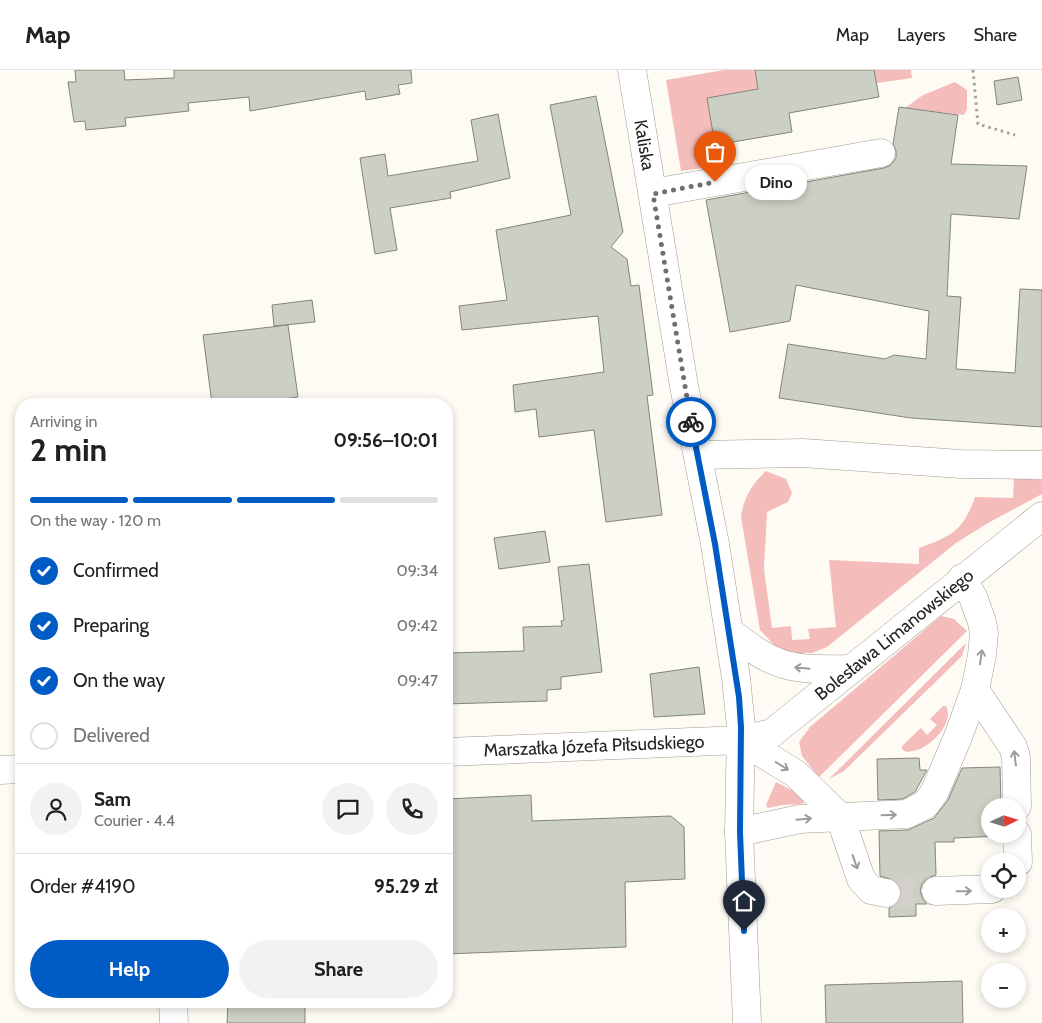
<!DOCTYPE html>
<html lang="en">
<head>
<meta charset="utf-8">
<style>
	:root { --surface:#fff; --page:#f2f2f2; --text:#202124; --muted:#757577; --line:#e0e0e0; --accent:#005cc4 }
	body { margin:0; font-family:Cabin,sans-serif; background:var(--page); color:var(--text); height:100vh; display:flex; flex-direction:column; font-size:19px; white-space:nowrap }
	* { box-sizing:border-box; margin:0 }
	p { font-size:16px; color:var(--muted) }
	.icon { flex:none; width:28px; height:28px; fill:none; stroke:currentColor; stroke-width:2; stroke-linecap:round; stroke-linejoin:round }
	.map { position:relative; flex:1; overflow:hidden }
	.drawer { position:absolute; left:15px; top:328px; width:438px; height:610px; display:flex; flex-direction:column; background:var(--surface); border-radius:20px; box-shadow:0 2px 8px #0003 }
	.drawer>* { flex:none }
	.needle { width:32px; rotate:86deg }
	.buttons { position:absolute; left:981px; top:728px; display:grid; gap:10px }
	.buttons a { display:grid; place-items:center; width:45px; height:45px; border-radius:50%; background:var(--surface); box-shadow:0 2px 8px #0003; font-size:25px }
	.pin { position:absolute; display:grid; place-items:center; width:42px; height:42px; color:#fff; margin:-51px -21px; border-radius:50% 50% 50% 0; rotate:-45deg; box-shadow:0 0 5px #0007 }
	.pin .icon { rotate:45deg }
	.courier { position:absolute; display:grid; place-items:center; width:50px; height:50px; margin:-25px; border:4px solid #005cc4; border-radius:50%; background:#fff; color:#222; box-shadow:0 1px 6px #0007 }
	.bubble { position:absolute; height:35px; border-radius:18px; background:var(--surface); box-shadow:0 2px 8px #0003; font-size:16px; font-weight:700; line-height:35px; text-align:center }
	.summary em { font-style:normal; font-weight:700 }
	.summary div { display:flex; flex-direction:column-reverse }
	.summary { display:flex; align-items:center; justify-content:space-between; height:85px; padding:0 15px }
	h1 { font-size:32px; font-weight:700; line-height:38px }
	.bar { display:grid; grid-template-columns:repeat(4,1fr); gap:8px 5px; align-content:center; height:60px; padding:0 15px }
	.bar i { height:6px; border-radius:4px; background:var(--line) }
	.bar .on { background:var(--accent) }
	.bar p { grid-column:span 4 }
	.line { display:flex; align-items:center; gap:12px; padding:0 15px; border-top:1px solid var(--line) }
	.line div { flex:1 }
	.round { display:grid; place-items:center; flex:none; width:52px; height:52px; border-radius:26px; background:var(--page) }
	ol { padding:0 15px; list-style:none }
	li { display:flex; align-items:center; gap:15px; height:55px }
	li p { margin-inline-start:auto }
	li .icon { padding:5px; border-radius:50%; background:var(--accent); color:#fff; stroke-width:4 }
	li:last-child { color:var(--muted) }
	li i { width:28px; height:28px; border:2px solid var(--line); border-radius:50% }
	.cta { display:flex; gap:10px; margin-top:auto; padding:10px 15px }
	.cta a { flex:1; height:58px; border-radius:30px; background:var(--accent); color:#fff; font-size:20px; font-weight:700; line-height:58px; text-align:center }
	.cta a+a { background:var(--page); color:var(--text) }
	header { display:flex; align-items:center; gap:30px; box-sizing:border-box; height:70px; padding:0 25px; background:var(--surface); border-bottom:1px solid var(--line) }
	header strong { font-size:24px }
	nav { display:flex; gap:28px; margin-inline-start:auto; font-size:18px }
	.map>svg:first-child { display:block }
	.green { fill:#f4bdbc }
	.building { fill:#cbcfc4; stroke:#82857b }
	.lines { fill:none; stroke-linecap:round; stroke-linejoin:round }
	.minor-tunnel { stroke:#d3d0ca; stroke-width:28; stroke-dasharray:28 14; stroke-linecap:butt }
	.minor-casing { stroke:#a09c92; stroke-width:29 }
	.path { stroke:#a4a29c; stroke-width:3; stroke-dasharray:2.5 4; stroke-linecap:butt }
	.minor { stroke:#fff; stroke-width:28 }
	.oneway { stroke:#9d9c9a }
	.done { stroke:#716f6a; stroke-width:5; stroke-dasharray:0 9 }
	.route { stroke:#005cc4; stroke-width:6 }
	.labels { text-anchor:middle; stroke-width:4.5; stroke-linejoin:round; paint-order:stroke }
	.street-label { font-size:18px; fill:#25231f; stroke:#fefbf5 }
</style>
</head>
<body>
<header>
<strong>Map</strong>
<nav><a>Map</a><a>Layers</a><a>Share</a></nav>
</header>
<div class="map">
<svg width="1042" height="953" viewBox="0 0 1042 953">
	<rect width="100%" height="100%" fill="#fefbf5"/>
	<g class="green">
		<polygon points="724,0 755,0 758,19 707,28 715,75 710,97 681,101 666,10"/>
		<polygon points="874,0 911,0 912,8 877,13"/>
		<polygon points="955,12 967,20 967,39 964,45 905,38 923,25"/>
		<path d="M766 401 786 409 792 423 788 432 767 442 764 499 772 558 791 556 792 570 810 569 808 559 836 557 829 490 919 494V478C952 466 963 461 975 427L1013 428 1014 408 1042 410V424L988 453 956 473 827 577 812 583H792L776 577 760 560 741 447C744 427 751 415 766 401Z"/>
		<polygon points="941,546 954,549 967,561 819,707 802,686 799,672 810,657"/>
		<polygon points="966,573 962,586 844,701 829,709"/>
		<path d="M943 636H946C954 652 935 671 922 678 917 681 911 681 906 682L902 679V676L921 658 927 665 937 655 930 649Z"/>
		<polygon points="776,712 803,726 804,732 802,734 782,735 768,738 766,735"/>
	</g>
	<g class="building">
		<polygon points="75,0 124,0 125,10 174,8 174,0 411,0 412,13 398,15 400,24 366,30 365,21 250,41 249,27 188,33 189,41 125,48 126,56 86,60 85,51 74,52 68,12 76,12"/>
		<polygon points="755,0 874,0 879,27 789,43 792,62 715,75 707,28 758,19"/>
		<polygon points="1018,7 1022,30 997,35 994,11"/>
		<polygon points="596,26 623,162 611,177 627,189 631,216 639,215 653,325 647,326 662,445 606,452 594,360 539,367 536,339 515,342 513,315 604,302 598,246 462,260 459,236 507,230 496,160 571,145 550,35"/>
		<polygon points="899,37 958,45 951,94 1027,96 1019,149 951,144 947,226 961,227 956,299 1015,303 1020,219 1042,220 1042,357 911,348 779,328 788,274 885,289 894,285 926,289 929,241 796,215 790,251 730,262 706,130 884,98 891,95 896,88 896,81 893,74"/>
		<polygon points="498,44 510,108 450,122 451,128 390,138 397,180 375,184 360,88 385,84 388,106 478,91 471,50"/>
		<polygon points="312,230 315,252 274,256 272,235"/>
		<polygon points="288,255 298,327 278,330 278,334 212,334 203,265"/>
		<polygon points="545,461 550,492 499,499 494,468"/>
		<polygon points="589,494 602,602 561,607 561,619 547,620 547,631 446,634 446,583 524,581 523,557 562,556 561,551 564,550 558,497"/>
		<polygon points="699,597 705,644 654,647 650,604"/>
		<polygon points="919,688 920,700 927,700 915,722 903,729 878,730 877,689"/>
		<polygon points="1000,697 1001,736 990,736 990,764 1002,764 1001,766 954,768 954,772 935,772 936,805 927,808 922,814 920,821 923,829 927,834 916,834 916,846 889,847 889,838 898,833 901,827 901,818 896,811 880,806 879,761 908,760 934,748 948,730 962,698"/>
		<polygon points="531,725 532,751 671,746 684,757 685,809 625,812 626,877 446,884 446,729"/>
		<polygon points="962,911 963,953 826,953 825,915"/>
		<polygon points="228,931 305,931 305,953 227,953"/>
	</g>
	<g class="lines">
		<polyline class="minor-tunnel" points="886,823 936,821"/>
		<g class="minor-casing">
			<g id="minor">
				<path id="s1" d="M632 0 684 316 715 474 736 608 741 657 739 762 747 953"/>
				<polyline points="653,123 881,83"/>
				<polyline points="698,385 803,383 961,394 1042,395"/>
				<path d="M729 561C776 599 791 600 850 599"/>
				<polyline points="975,620 1013,677 1016,687 1017,736"/>
				<polyline points="741,670 796,704 840,747 861,809 871,820 886,823"/>
				<path id="s2" d="M446 682 741 670 772 663 1042 446"/>
				<polyline points="0,700 21,699"/>
				<polyline points="739,762 800,749 907,744 926,734 935,721 958,667 975,620 982,585 984,563 982,552 973,527 962,508"/>
				<polyline points="1017,764 1018,792"/>
				<polyline points="936,821 992,819"/>
				<polyline points="173,931 174,953"/>
			</g>
		</g>
		<polyline class="path" points="973,0 978,54 1015,65"/>
		<use href="#minor" class="minor"/>
	</g>
	<defs><path id="oneway-shaft" d="M-6 0H5M1.5-3L5.5 0L1.5 3" fill="none" stroke-width="1.6" stroke-linecap="round" stroke-linejoin="round" transform="scale(1.25)"/></defs>
	<g class="oneway">
		<use href="#oneway-shaft" transform="translate(981 587) rotate(-82)"/>
		<use href="#oneway-shaft" transform="translate(802 598) rotate(-174)"/>
		<use href="#oneway-shaft" transform="translate(1015 688) rotate(-97)"/>
		<use href="#oneway-shaft" transform="translate(782 696) rotate(32)"/>
		<use href="#oneway-shaft" transform="translate(889 745) rotate(-2)"/>
		<use href="#oneway-shaft" transform="translate(804 749) rotate(-5)"/>
		<use href="#oneway-shaft" transform="translate(855 792) rotate(71)"/>
		<use href="#oneway-shaft" transform="translate(964 821) rotate(-1)"/>
	</g>
	<g class="lines">
		<polyline class="done" points="691,352 653,124 715,112"/>
		<polyline class="route" points="691,352 715,474 739,627 741,657 740,762 744,861"/>
	</g>
	<g class="labels">
		<g class="street-label">
			<text dy="6" stroke="none"><textPath href="#s1" startOffset="76">Kaliska</textPath></text>
			<text dy="6" stroke="none"><textPath href="#s2" startOffset="484">Bolesława Limanowskiego</textPath></text>
			<text dy="6" stroke="none"><textPath href="#s2" startOffset="148">Marszałka Józefa Piłsudskiego</textPath></text>
		</g>
	</g>
</svg>
<div class="buttons">
<a><svg class="needle" viewBox="-14 -14 28 28"><path d="M0-13l5 13h-10z" fill="#e53935"/><path d="M0 13l5-13h-10z" fill="#757577"/></svg></a>
<a><svg class="icon" aria-label="locate" viewBox="0 0 24 24"><circle cx="12" cy="12" r="6"/><path d="M12 2v4M12 18v4M2 12h4M18 12h4"/></svg></a>
<a>+</a>
<a>−</a>
</div>
<div class="pin" style="left:715px;top:112px;background:#ea580c"><svg class="icon" aria-label="bag" viewBox="0 0 24 24"><path d="M5 8h14l-1 12H6zM9 8a3 3 0 0 1 6 0"/></svg></div>
<div class="pin" style="left:744px;top:861px;background:#1f2937"><svg class="icon" aria-label="home" viewBox="0 0 24 24"><path d="M3 11l9-7 9 7M6 9v11h12V9"/></svg></div>
<div class="courier" style="left:691px;top:352px"><svg class="icon" aria-label="bike" viewBox="0 0 24 24"><circle cx="6" cy="16" r="4"/><circle cx="18" cy="16" r="4"/><path d="M6 16l4-8h5l3 8M10 8l3 8H6M13 5h3"/></svg></div>
<div class="bubble" style="left:745px;top:95px;width:62px">Dino</div>
<section class="drawer">
<div class="summary"><div><h1>2 min</h1><p>Arriving in</p></div><em>09:56–10:01</em></div>
<div class="bar"><i class="on"></i><i class="on"></i><i class="on"></i><i></i><p>On the way · 120 m</p></div>
<ol>
<li><svg class="icon" aria-label="check" viewBox="0 0 24 24"><path d="M5 12l5 5 9-10"/></svg>Confirmed<p>09:34</p></li>
<li><svg class="icon" aria-label="check" viewBox="0 0 24 24"><path d="M5 12l5 5 9-10"/></svg>Preparing<p>09:42</p></li>
<li><svg class="icon" aria-label="check" viewBox="0 0 24 24"><path d="M5 12l5 5 9-10"/></svg>On the way<p>09:47</p></li>
<li><i></i>Delivered</li>
</ol>
<div class="line" style="height:90px"><a class="round"><svg class="icon" aria-label="person" viewBox="0 0 24 24"><circle cx="12" cy="8" r="4"/><path d="M4 21q1-7 8-7t8 7"/></svg></a><div><b>Sam</b><p>Courier · 4.4</p></div><a class="round"><svg class="icon" aria-label="chat" viewBox="0 0 24 24"><path d="M4 5h16v11H9l-5 4z"/></svg></a><a class="round"><svg class="icon" aria-label="phone" viewBox="0 0 24 24"><path d="M5 4h4l2 5-3 2q2 4 5 5l2-3 5 2v4C11 20 4 13 5 4z"/></svg></a></div>
<div class="line" style="height:65px"><div>Order #4190</div><b>95.29 zł</b></div>
<div class="cta"><a>Help</a><a>Share</a></div>
</section>
</div>
</body>
</html>
